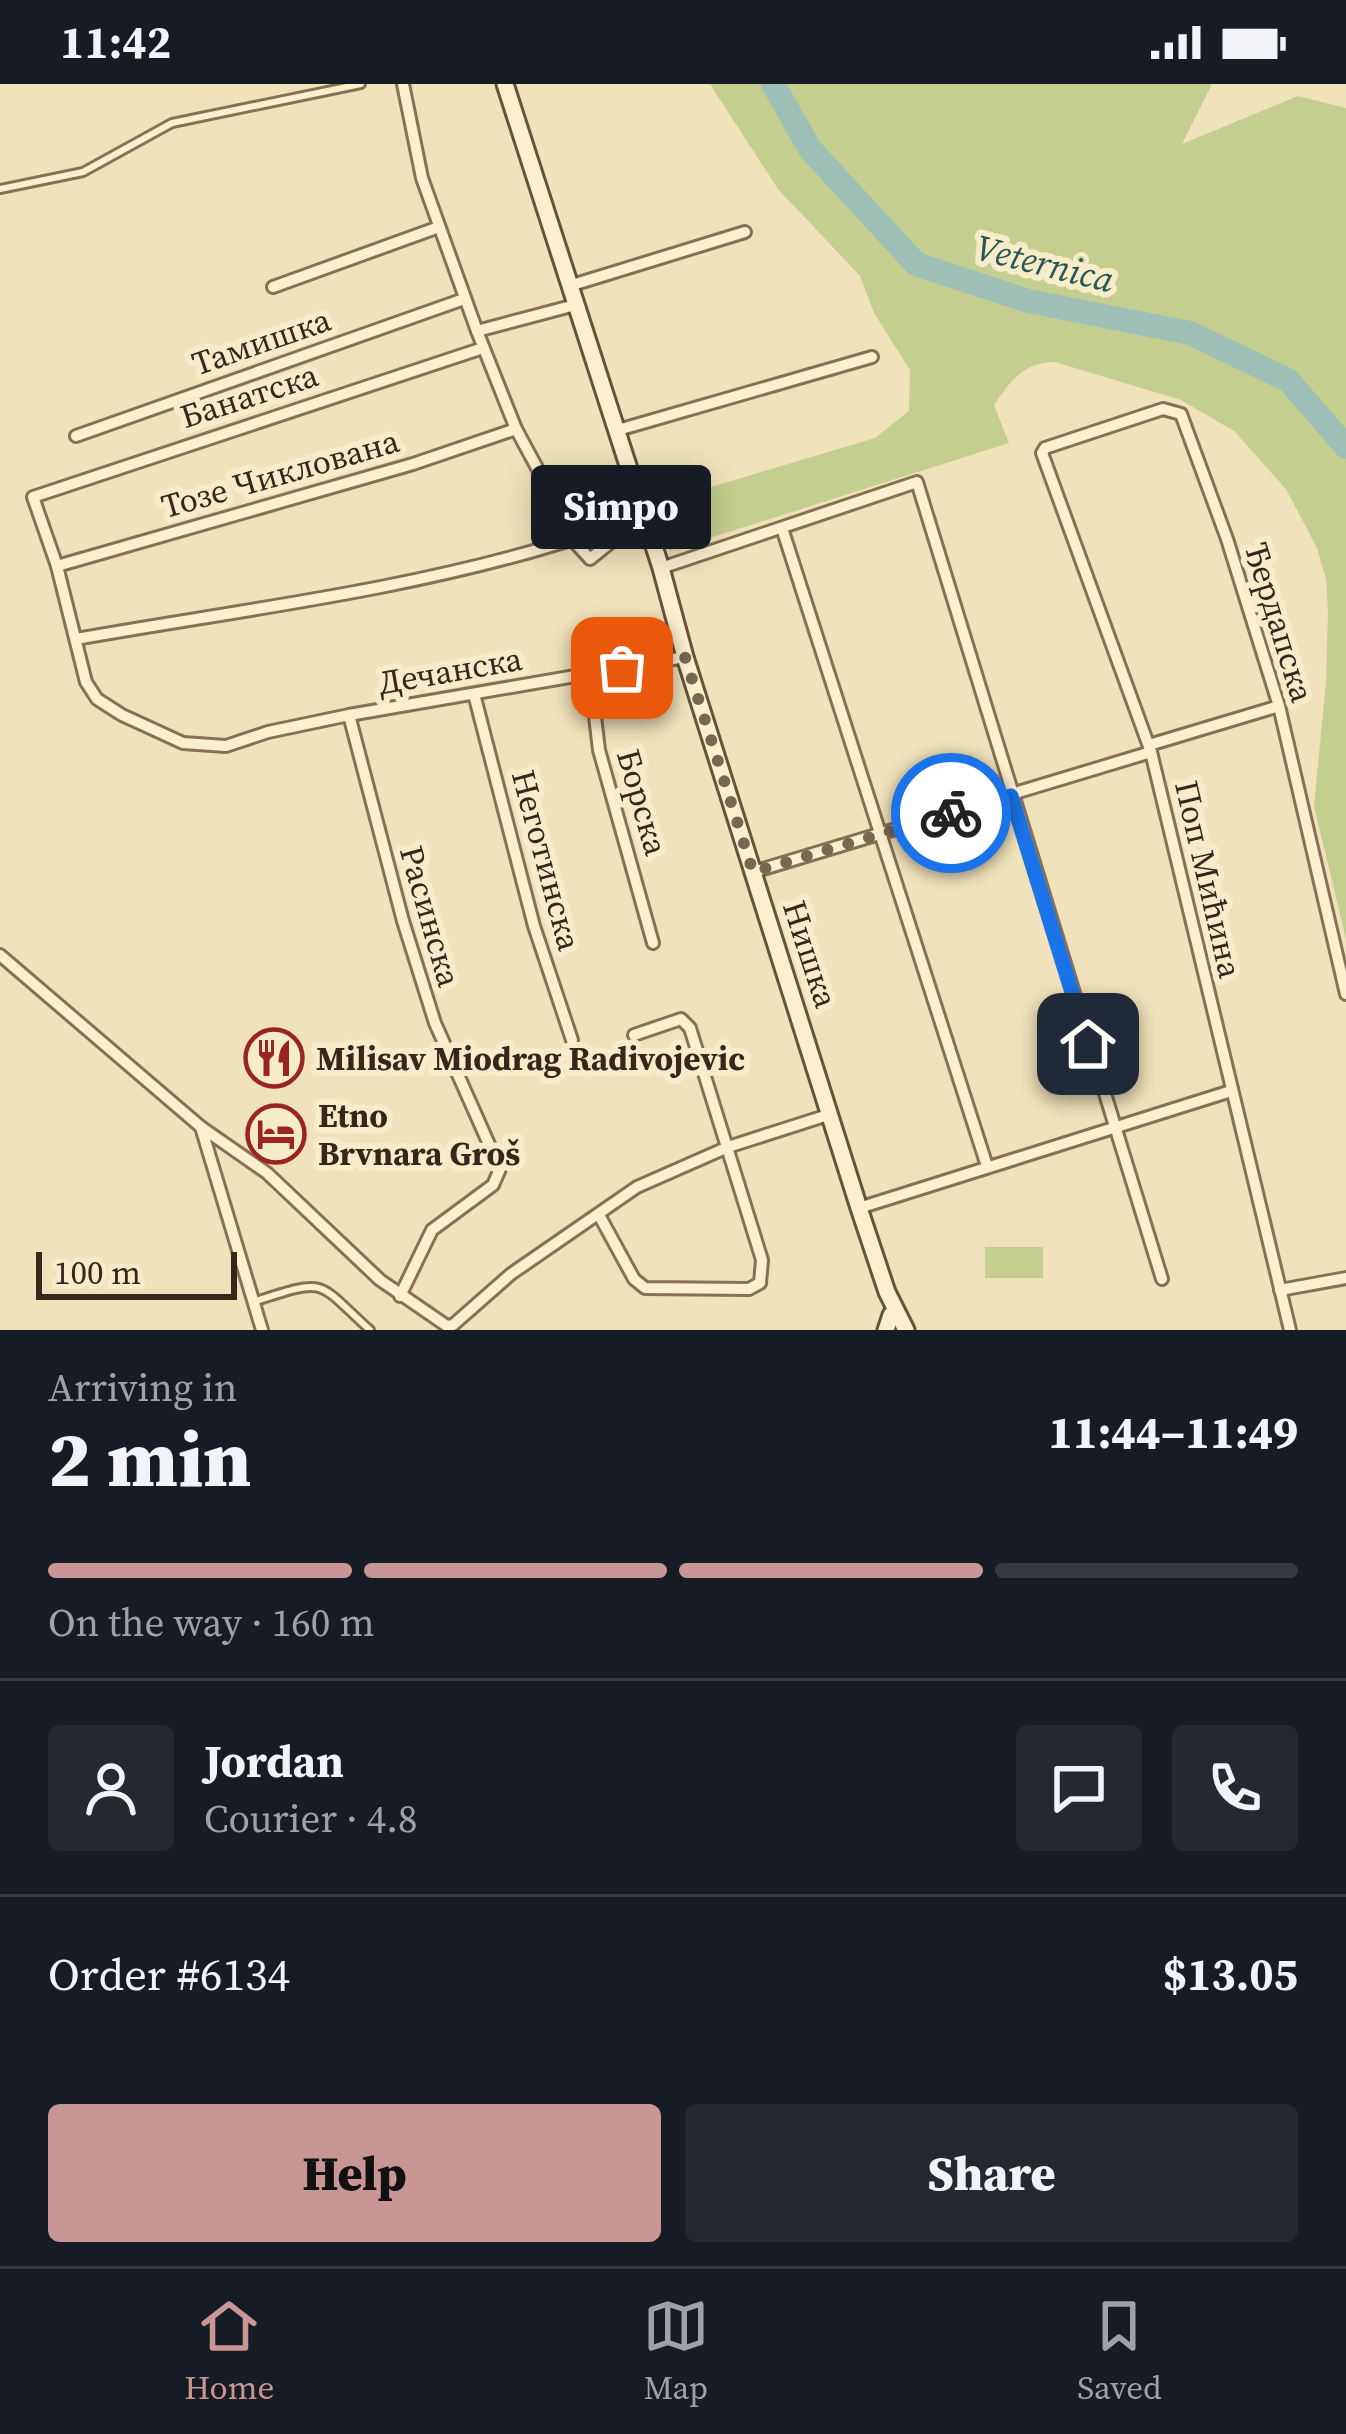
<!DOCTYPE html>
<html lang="en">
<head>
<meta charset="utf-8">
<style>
	:root { --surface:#171b24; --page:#242831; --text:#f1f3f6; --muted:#9ea1a6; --line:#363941; --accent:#c99696 }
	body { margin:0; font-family:"Source Serif 4",serif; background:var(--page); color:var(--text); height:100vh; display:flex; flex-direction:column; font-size:45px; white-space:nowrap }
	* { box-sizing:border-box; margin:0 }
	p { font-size:39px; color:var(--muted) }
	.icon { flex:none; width:66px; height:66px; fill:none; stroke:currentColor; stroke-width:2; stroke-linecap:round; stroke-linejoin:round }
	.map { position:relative; height:1246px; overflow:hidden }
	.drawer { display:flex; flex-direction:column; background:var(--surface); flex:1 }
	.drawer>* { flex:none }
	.scale { position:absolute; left:36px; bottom:30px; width:201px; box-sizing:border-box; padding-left:12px; border:6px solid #35281a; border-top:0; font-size:33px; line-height:42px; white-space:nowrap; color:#35281a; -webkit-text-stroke:9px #f7ecca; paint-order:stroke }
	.pin { position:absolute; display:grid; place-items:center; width:102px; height:102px; color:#fff; margin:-51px; border-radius:24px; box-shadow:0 6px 18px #0006 }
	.courier { position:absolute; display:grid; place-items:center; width:120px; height:120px; margin:-60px; border:9px solid #1a73e8; border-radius:50%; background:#fff; color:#222; box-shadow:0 3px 15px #0007 }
	.bubble { position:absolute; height:84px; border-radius:12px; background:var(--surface); box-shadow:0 6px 30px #0003; font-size:39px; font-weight:800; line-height:84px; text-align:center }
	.head em { font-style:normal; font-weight:800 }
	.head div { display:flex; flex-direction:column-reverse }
	.head { display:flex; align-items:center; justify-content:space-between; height:204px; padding:0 48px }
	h1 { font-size:78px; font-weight:800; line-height:90px }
	.bar { display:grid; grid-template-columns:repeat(4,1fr); gap:18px 12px; align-content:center; height:144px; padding:0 48px }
	.bar i { height:15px; border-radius:9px; background:var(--line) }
	.bar .current { background:var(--accent) }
	.bar p { grid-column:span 4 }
	.line { display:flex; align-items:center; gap:30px; padding:0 48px; border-top:3px solid var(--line) }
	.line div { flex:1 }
	.round { display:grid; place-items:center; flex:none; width:126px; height:126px; border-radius:12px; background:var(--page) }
	.primary-button { display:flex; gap:24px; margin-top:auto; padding:24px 48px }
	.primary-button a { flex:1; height:138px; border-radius:12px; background:var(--accent); color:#111; font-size:48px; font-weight:800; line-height:138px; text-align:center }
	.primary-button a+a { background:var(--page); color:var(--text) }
	.status { display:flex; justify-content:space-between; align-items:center; height:84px; padding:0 60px; background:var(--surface); direction:ltr }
	.status svg { height:33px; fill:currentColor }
	.menu { display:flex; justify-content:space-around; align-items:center; height:168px; border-top:3px solid var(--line); background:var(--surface); font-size:33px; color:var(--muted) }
	.menu a { display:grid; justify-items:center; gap:6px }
	.menu .current { color:var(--accent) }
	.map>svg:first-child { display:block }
	.green { fill:#c4ce8e }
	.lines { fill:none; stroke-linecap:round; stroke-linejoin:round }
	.river { stroke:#9fc0b7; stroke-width:24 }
	.service-casing { stroke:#877154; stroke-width:12 }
	.minor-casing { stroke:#877154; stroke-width:16 }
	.secondary-casing { stroke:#695238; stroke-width:21 }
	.service { stroke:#fbefce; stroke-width:6 }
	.minor { stroke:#fbefce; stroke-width:10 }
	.secondary { stroke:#fbefce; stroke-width:15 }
	.done { stroke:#766952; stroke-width:12; stroke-dasharray:0 21.6 }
	.route { stroke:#1a73e8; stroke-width:15 }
	.labels { text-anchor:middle; stroke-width:12; stroke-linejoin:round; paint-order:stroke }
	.street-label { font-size:33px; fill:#35281a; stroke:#f7ecca }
	.poi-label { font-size:33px; font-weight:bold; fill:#35281a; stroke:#f7ecca; text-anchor:start }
	.water-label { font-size:36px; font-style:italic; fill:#285655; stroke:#f7ecca }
</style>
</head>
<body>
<div class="status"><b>11:42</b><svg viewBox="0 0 49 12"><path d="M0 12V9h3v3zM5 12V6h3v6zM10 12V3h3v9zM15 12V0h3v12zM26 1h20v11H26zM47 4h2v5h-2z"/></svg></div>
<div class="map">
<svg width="1346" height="1246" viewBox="0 0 1346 1246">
	<rect width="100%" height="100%" fill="#f0e2ba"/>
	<g class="green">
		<path d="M710 0H1212L1182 60 1298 12 1346 24V855L1314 722 1326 598 1328 527 1326 495 1317 464 1286 405 1234 347 1181 316 1055 278C1024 278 1010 297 994 321L1009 359 669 467 654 420 875 354 909 327 910 286 874 229 860 192 778 105Z"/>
		<rect x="985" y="1163" width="58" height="31"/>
	</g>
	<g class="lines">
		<polyline class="river" points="773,0 810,65 916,180 1028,217 1190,249 1288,296 1346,363"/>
		<g class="service-casing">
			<g id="service">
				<polyline points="0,105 83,88 172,39 361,0"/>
				<path d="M256 1217C328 1194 315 1196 370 1246"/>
			</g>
		</g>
		<g class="minor-casing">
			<g id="minor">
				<polyline points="403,0 422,94 477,247"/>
				<polyline points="569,202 745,148"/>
				<polyline points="273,203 439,143"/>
				<polyline points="483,264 33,413 57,482 86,598 97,615 122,631 183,659 226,662 268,648 349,631 685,573"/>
				<polyline points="618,346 872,273"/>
				<polyline points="76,352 464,215"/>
				<polyline points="782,444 987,1082"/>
				<polyline points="570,453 590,475 616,454 648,442"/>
				<polyline points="57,482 413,380 516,345"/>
				<polyline points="661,484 917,398 1162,1195"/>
				<path d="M76 555C239 526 405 507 564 458L570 453 569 443 516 345 477 247 575 221"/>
				<polyline points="590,590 599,666 653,859"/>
				<polyline points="474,610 534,842 572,956"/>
				<polyline points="349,631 403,837 435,939 500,1085 493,1101 432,1146 400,1212"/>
				<polyline points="1149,661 1279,622"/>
				<polyline points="753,788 1151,668"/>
				<polyline points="0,871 201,1043"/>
				<polyline points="859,1124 1231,1007"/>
				<polyline points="599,1131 634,1195 645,1204 749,1205 760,1199 762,1176 690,944 681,935 634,951"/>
				<polyline points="1280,1206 1346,1194"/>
				<polyline points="262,1246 201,1043 267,1089 380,1196 447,1242 453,1241 511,1190 637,1103 728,1063 831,1030"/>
				<polyline points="1290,1246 1151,668 1042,369 1045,364 1163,325 1181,330 1227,455 1279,622 1346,910"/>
			</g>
		</g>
		<g class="secondary-casing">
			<g id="secondary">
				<polyline points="505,0 661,484 685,573 859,1124 887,1208 906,1246"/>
				<polyline points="886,1246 891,1231"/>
			</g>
		</g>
		<use href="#service" class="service"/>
		<use href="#minor" class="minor"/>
		<use href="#secondary" class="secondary"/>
	</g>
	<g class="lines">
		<polyline class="done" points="622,584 685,573 753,788 951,729"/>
		<polyline class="route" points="951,729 1011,712 1088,960"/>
	</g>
	<defs>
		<g id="restaurant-ring" transform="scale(3)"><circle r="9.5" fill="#f7ecca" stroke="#992421" stroke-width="1.5"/><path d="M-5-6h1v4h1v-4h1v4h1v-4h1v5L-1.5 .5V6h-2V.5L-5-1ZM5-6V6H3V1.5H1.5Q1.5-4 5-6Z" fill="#992421"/></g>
		<g id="hotel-ring" transform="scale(3)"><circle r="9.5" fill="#f7ecca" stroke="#992421" stroke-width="1.5"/><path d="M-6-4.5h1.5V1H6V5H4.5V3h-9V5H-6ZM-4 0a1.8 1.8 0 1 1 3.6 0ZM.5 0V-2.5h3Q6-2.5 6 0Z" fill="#992421"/></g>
	</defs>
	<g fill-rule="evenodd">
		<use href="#restaurant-ring" x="274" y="974"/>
		<use href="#hotel-ring" x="276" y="1050"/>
	</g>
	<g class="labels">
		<g class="street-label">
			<text transform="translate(261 257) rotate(-19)" y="12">Тамишка</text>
			<text transform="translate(249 311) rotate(-18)" y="12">Банатска</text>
			<text transform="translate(280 389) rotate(-16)" y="12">Тозе Чиклована</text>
			<text transform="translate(1280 538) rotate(73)" y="12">Ђердапска</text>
			<text transform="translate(450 586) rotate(-10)" y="12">Дечанска</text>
			<text transform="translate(643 718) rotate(74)" y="12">Борска</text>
			<text transform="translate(547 776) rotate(75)" y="12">Неготинска</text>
			<text transform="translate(1209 795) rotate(77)" y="12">Поп Мићина</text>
			<text transform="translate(431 832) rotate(74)" y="12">Расинска</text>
			<text transform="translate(811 870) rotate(72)" y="12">Нишка</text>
		</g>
		<g class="poi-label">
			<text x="316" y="986">Milisav Miodrag Radivojevic</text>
			<text x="318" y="1043">Etno<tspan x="318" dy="38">Brvnara Groš</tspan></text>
		</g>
		<g class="water-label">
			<text transform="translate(1045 179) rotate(14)" y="13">Veternica</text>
		</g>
	</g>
</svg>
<div class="scale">100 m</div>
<div class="pin" style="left:622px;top:584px;background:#ea580c"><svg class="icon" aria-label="bag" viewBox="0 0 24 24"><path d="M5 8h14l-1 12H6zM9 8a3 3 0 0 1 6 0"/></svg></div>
<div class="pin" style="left:1088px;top:960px;background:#1f2937"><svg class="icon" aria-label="home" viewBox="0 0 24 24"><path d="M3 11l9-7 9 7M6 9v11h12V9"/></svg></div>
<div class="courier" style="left:951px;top:729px"><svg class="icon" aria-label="bike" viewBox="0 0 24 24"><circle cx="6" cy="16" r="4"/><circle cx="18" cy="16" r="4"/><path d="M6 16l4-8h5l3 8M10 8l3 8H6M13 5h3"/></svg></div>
<div class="bubble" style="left:531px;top:381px;width:180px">Simpo</div>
</div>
<section class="drawer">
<div class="head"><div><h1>2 min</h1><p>Arriving in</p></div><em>11:44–11:49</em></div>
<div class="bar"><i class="current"></i><i class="current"></i><i class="current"></i><i></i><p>On the way · 160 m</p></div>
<div class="line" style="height:216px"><a class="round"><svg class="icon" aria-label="person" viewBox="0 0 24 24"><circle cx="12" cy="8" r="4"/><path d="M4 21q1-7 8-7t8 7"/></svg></a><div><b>Jordan</b><p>Courier · 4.8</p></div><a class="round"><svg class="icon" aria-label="chat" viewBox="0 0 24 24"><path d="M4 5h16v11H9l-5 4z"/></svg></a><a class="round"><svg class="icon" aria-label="phone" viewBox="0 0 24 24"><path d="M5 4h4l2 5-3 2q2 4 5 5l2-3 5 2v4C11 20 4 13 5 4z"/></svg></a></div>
<div class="line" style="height:156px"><div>Order #6134</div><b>$13.05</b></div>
<div class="primary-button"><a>Help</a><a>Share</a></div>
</section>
<nav class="menu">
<a class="current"><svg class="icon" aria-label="home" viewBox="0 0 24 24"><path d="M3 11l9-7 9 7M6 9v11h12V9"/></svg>Home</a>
<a><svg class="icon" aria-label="map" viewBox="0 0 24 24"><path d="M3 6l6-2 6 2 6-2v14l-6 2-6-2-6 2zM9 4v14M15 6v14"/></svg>Map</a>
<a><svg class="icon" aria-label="saved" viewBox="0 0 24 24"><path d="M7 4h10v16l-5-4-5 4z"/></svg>Saved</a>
</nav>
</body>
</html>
